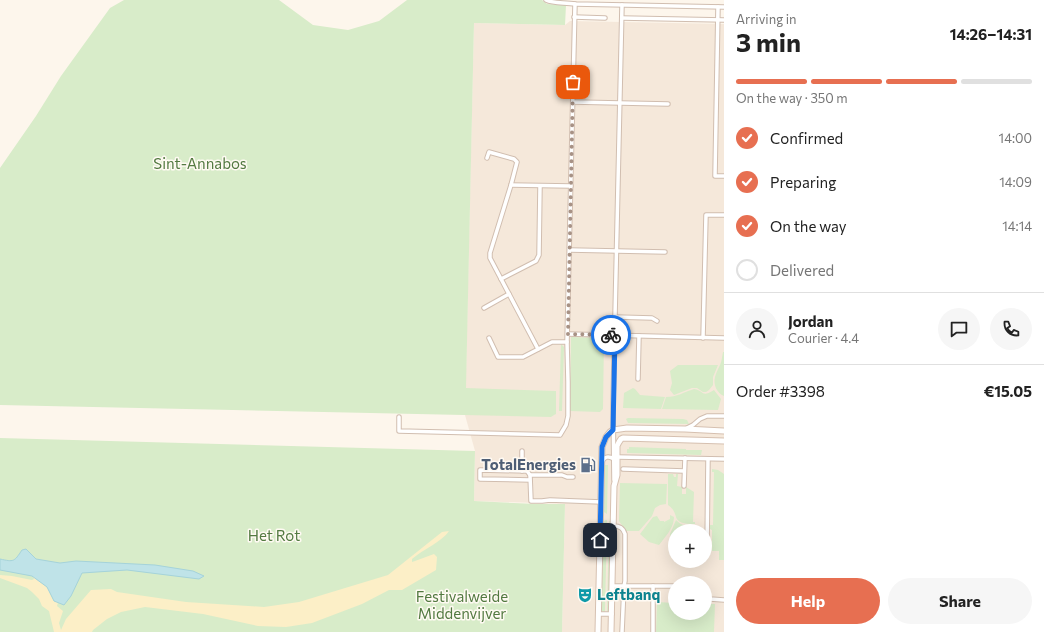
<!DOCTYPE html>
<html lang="en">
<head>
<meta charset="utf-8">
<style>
	:root { --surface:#fff; --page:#f6f6f6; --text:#222; --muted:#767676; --line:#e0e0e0; --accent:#e76f51 }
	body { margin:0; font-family:Commissioner,sans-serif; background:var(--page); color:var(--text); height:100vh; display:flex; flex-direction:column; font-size:15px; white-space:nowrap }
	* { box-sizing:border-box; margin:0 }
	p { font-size:13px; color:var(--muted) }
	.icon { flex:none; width:22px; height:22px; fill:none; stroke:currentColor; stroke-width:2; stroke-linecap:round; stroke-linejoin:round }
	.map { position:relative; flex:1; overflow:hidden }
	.side { display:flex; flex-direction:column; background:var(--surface); width:320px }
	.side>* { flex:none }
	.fabs { position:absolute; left:668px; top:524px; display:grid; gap:8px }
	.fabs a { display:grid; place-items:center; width:44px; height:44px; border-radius:50%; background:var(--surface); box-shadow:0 4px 16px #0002; font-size:20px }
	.pin { position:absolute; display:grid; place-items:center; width:34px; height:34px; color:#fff; margin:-17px; border-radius:8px; box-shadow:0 2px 6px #0006 }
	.courier { position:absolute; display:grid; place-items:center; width:40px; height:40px; margin:-20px; border:3px solid #1a73e8; border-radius:50%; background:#fff; color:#222; box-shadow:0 1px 5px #0007 }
	.headline em { font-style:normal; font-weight:700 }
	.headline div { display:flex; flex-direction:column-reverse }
	.headline { display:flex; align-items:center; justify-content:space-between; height:68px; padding:0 12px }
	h1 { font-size:26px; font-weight:700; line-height:30px }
	.bar { display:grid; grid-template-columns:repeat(4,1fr); gap:6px 4px; align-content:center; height:48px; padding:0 12px }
	.bar i { height:5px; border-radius:3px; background:var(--line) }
	.bar .selected { background:var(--accent) }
	.bar p { grid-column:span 4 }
	.line { display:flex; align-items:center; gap:10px; padding:0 12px; border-top:1px solid var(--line) }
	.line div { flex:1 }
	.round { display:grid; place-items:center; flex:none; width:42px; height:42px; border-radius:21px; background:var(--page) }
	ol { padding:0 12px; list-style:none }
	li { display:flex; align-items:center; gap:12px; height:44px }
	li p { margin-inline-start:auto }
	li .icon { padding:4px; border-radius:50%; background:var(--accent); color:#fff; stroke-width:4 }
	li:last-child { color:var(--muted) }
	li i { width:22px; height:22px; border:2px solid var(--line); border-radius:50% }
	.button { display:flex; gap:8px; margin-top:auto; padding:8px 12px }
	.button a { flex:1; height:46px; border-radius:24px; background:var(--accent); color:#fff; font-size:16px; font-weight:700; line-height:46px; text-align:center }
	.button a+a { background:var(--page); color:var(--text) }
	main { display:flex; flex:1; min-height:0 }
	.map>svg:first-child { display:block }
	.residential { fill:#f5e8da; fill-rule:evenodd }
	.green { fill:#d8ecc9 }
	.sand { fill:#fcefc7 }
	.water { fill:#bfe3e8; stroke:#a5d3da }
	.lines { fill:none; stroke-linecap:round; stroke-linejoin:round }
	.street-casing { stroke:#d1beb0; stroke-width:5.5 }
	.secondary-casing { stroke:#d6c0b0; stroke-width:7 }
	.street { stroke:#fff; stroke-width:3.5 }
	.secondary { stroke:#fff; stroke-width:5 }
	.done { stroke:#a89285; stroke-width:4; stroke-dasharray:0 7.2 }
	.route { stroke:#1a73e8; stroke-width:5 }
	.labels { text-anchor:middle; stroke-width:3; stroke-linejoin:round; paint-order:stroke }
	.park-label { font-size:15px; fill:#537a41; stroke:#fffaf3 }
	.service-label { font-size:15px; font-weight:bold; fill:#4e5e75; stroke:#fffaf3; text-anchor:end }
	.culture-label { font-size:15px; font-weight:bold; fill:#0d838f; stroke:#fffaf3; text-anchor:start }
</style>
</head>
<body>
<main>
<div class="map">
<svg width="724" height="632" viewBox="0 0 724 632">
	<rect width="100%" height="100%" fill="#fdf6ec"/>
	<path class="residential" d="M570 21 724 24V632H562L565 504 474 501 475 451 465 415 474 23 565 25ZM675 531H705V561H675ZM675 583H705V613H675Z"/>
	<g class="green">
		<polygon points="124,0 279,0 313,25 348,30 379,21 407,0 542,0 547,4 566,5 565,25 474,23 466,388 556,391 556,414 554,415 551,417 0,405 0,168 36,116 61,76 110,8"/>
		<polygon points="571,337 604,338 603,409 600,412 570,411"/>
		<polygon points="561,344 564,347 562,411 559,411"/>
		<path d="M723 352H724V396C717 393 713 385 715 377 716 373 718 369 720 365 722 361 722 356 723 352Z"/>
		<polygon points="678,365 718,365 713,377 713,385 709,390 706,392 703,392 697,388 692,388 674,395 670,390 672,383 670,371"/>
		<polygon points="633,388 635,389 640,395 665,397 661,409 623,408 624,393"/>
		<path d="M694 389C705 391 701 398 714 390L721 399 718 410 662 409 666 397C677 397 684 392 694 389Z"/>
		<polygon points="628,418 683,419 687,420 689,424 630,423 628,423 626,419"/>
		<polygon points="0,438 475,451 474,501 536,504 565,504 562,632 0,632"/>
		<polygon points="629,447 686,449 686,450 702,450 701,455 627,453 627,449 629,449"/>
		<polygon points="605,465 608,465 607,514 604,512"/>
		<polygon points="712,469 718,470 724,474 724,560 719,560 719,551 712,551 712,530 710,529 709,525 713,525 714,472 712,472"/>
		<path d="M668 474H673L674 477H676V474H678L677 486 682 487V494H686V487L694 492 693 522H695V524C668 524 682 515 668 505Z"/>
		<polygon points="620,483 667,484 666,504 660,505 655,508 652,516 639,531 626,531 619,521"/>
		<path d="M670 515 674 517C674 528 665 537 659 545L649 542 640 534 653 517 657 516 660 521H664V522L670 519Z"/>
		<polygon points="605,520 607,520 605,612 602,611 601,609 603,523"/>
		<path d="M676 520C683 527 686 525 694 526L696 529H690V531H675V542L670 535V534Z"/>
		<polygon points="609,521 611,521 609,610 607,612"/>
		<polygon points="657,602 675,603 675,613 705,613 705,604 715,604 714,632 656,632"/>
	</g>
	<path class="sand" d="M449 531C442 542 423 549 412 559V562L415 561 434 554 437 557 436 570 402 590H389L362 604 312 623 286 627 258 626 203 614 145 607 121 612 107 619 93 630 92 632H54L49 611 42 606 39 599 32 592 27 588 0 578V575L12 576 32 580 34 579 33 576 47 587 54 601 58 602 57 606 63 611 59 623 61 630 66 619 91 590 111 589 117 592 186 602 264 607 299 602 388 575 442 532Z"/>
	<path class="water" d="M26 549 36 559 60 563 76 561 155 565 193 571 204 576 199 579 127 570 82 573 71 596 64 605 54 601 47 587 32 576 0 570V559C14 562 14 562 22 550Z"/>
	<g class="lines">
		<g class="street-casing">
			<g id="street">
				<path d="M546 0C554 4 566 2 575 4L724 7"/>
				<polyline points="718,7 715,176 724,176"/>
				<polyline points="574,17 605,18"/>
				<polyline points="622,18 724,20"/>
				<polyline points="573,102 668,104"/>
				<polyline points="487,158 489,152 514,159 517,162 511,185 490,253 490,258 538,349"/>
				<polyline points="511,185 571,186"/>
				<polyline points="570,250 665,252"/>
				<polyline points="501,279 536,261 539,255 540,186"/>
				<polyline points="484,308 509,294"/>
				<polyline points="615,317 652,318 657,321"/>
				<polyline points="568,334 724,338"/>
				<polyline points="489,338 498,357 523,357 552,342 567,342"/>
				<polyline points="703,338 706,215 724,215"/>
				<polyline points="638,379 639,336"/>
				<polyline points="399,417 399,431 560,435 566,425 568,416 568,382 567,342 575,4"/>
				<polyline points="687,428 693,425 700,419 707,416 724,416"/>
				<polyline points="617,457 724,459"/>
				<path d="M602 462C604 456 609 456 614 459"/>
				<polyline points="623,469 684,471"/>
				<polyline points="522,471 522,451"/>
				<polyline points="530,475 562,475 567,477 573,477"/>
				<polyline points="530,480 480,479 480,470 527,471 530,475 531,501 542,501 550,500 601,502"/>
				<polyline points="614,480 613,405 622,5"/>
				<polyline points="684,486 685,458"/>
				<path d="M613 526C620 526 623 528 625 534V581L624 586 622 632"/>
				<polyline points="707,549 708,459"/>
				<polyline points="612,586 675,586"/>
				<polyline points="653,586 653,632"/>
				<polyline points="705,591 706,595 710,599 724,600"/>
				<polyline points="599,614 612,614"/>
			</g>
		</g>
		<g class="secondary-casing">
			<g id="secondary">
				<polyline points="598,632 602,447 606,437 610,432 613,430 627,428 685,429 724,431"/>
				<polyline points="611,632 614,486 617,475 617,446 619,442 621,439 623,438 724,441"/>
			</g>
		</g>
		<use href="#street" class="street"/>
		<use href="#secondary" class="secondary"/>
	</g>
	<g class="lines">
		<polyline class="done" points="573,82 568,334 611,335"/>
		<polyline class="route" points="600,540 602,447 606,437 613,430 615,336 611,335"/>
	</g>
	<defs>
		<g id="fuel-bare" transform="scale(1.2)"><path d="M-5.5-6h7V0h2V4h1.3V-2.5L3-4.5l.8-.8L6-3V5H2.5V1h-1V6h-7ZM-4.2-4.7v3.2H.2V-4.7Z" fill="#5c6f8a" stroke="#fffaf3" stroke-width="2.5" paint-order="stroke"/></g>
		<g id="theatre-bare" transform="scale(1.2)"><path d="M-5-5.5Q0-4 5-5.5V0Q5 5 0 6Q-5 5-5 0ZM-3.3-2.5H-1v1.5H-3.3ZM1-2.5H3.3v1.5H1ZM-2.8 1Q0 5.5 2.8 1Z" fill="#0f9aa8" stroke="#fffaf3" stroke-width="2.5" paint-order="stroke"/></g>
	</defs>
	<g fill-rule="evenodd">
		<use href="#fuel-bare" x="588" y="465"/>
		<use href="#theatre-bare" x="585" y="595"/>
	</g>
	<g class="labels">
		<g class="park-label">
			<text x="200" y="169">Sint-Annabos</text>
			<text x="274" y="541">Het Rot</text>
			<text x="462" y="602">Festivalweide<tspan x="462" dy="17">Middenvijver</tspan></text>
		</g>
		<g class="service-label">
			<text x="576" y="470">TotalEnergies</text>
		</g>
		<g class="culture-label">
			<text x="597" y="600">Leftbanq</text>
		</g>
	</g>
</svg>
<div class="fabs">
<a>+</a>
<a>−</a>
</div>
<div class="pin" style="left:573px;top:82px;background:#ea580c"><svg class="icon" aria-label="bag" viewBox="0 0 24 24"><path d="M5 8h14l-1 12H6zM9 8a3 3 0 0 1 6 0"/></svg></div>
<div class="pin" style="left:600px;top:540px;background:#1f2937"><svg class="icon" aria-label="home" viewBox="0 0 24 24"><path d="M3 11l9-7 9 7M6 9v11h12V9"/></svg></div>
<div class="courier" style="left:611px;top:335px"><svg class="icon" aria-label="bike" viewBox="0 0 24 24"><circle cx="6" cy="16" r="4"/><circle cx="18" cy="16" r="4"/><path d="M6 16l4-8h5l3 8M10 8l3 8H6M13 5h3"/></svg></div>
</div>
<section class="side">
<div class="headline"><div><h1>3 min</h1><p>Arriving in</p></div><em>14:26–14:31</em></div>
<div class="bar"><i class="selected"></i><i class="selected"></i><i class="selected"></i><i></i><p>On the way · 350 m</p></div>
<ol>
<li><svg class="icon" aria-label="check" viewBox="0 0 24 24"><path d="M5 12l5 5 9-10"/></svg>Confirmed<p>14:00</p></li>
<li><svg class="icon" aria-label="check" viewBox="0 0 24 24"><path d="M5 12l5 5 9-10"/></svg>Preparing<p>14:09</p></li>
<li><svg class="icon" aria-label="check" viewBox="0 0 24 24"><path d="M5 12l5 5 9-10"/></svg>On the way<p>14:14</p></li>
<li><i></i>Delivered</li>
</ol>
<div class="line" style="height:72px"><a class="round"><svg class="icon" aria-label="person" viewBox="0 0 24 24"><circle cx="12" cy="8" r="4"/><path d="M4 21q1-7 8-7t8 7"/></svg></a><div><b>Jordan</b><p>Courier · 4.4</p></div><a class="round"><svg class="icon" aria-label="chat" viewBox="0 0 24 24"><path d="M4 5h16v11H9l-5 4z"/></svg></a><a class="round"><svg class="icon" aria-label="phone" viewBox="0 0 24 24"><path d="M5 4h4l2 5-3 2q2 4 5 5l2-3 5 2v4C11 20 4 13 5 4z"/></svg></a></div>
<div class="line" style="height:52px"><div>Order #3398</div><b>€15.05</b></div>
<div class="button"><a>Help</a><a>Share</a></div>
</section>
</main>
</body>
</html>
